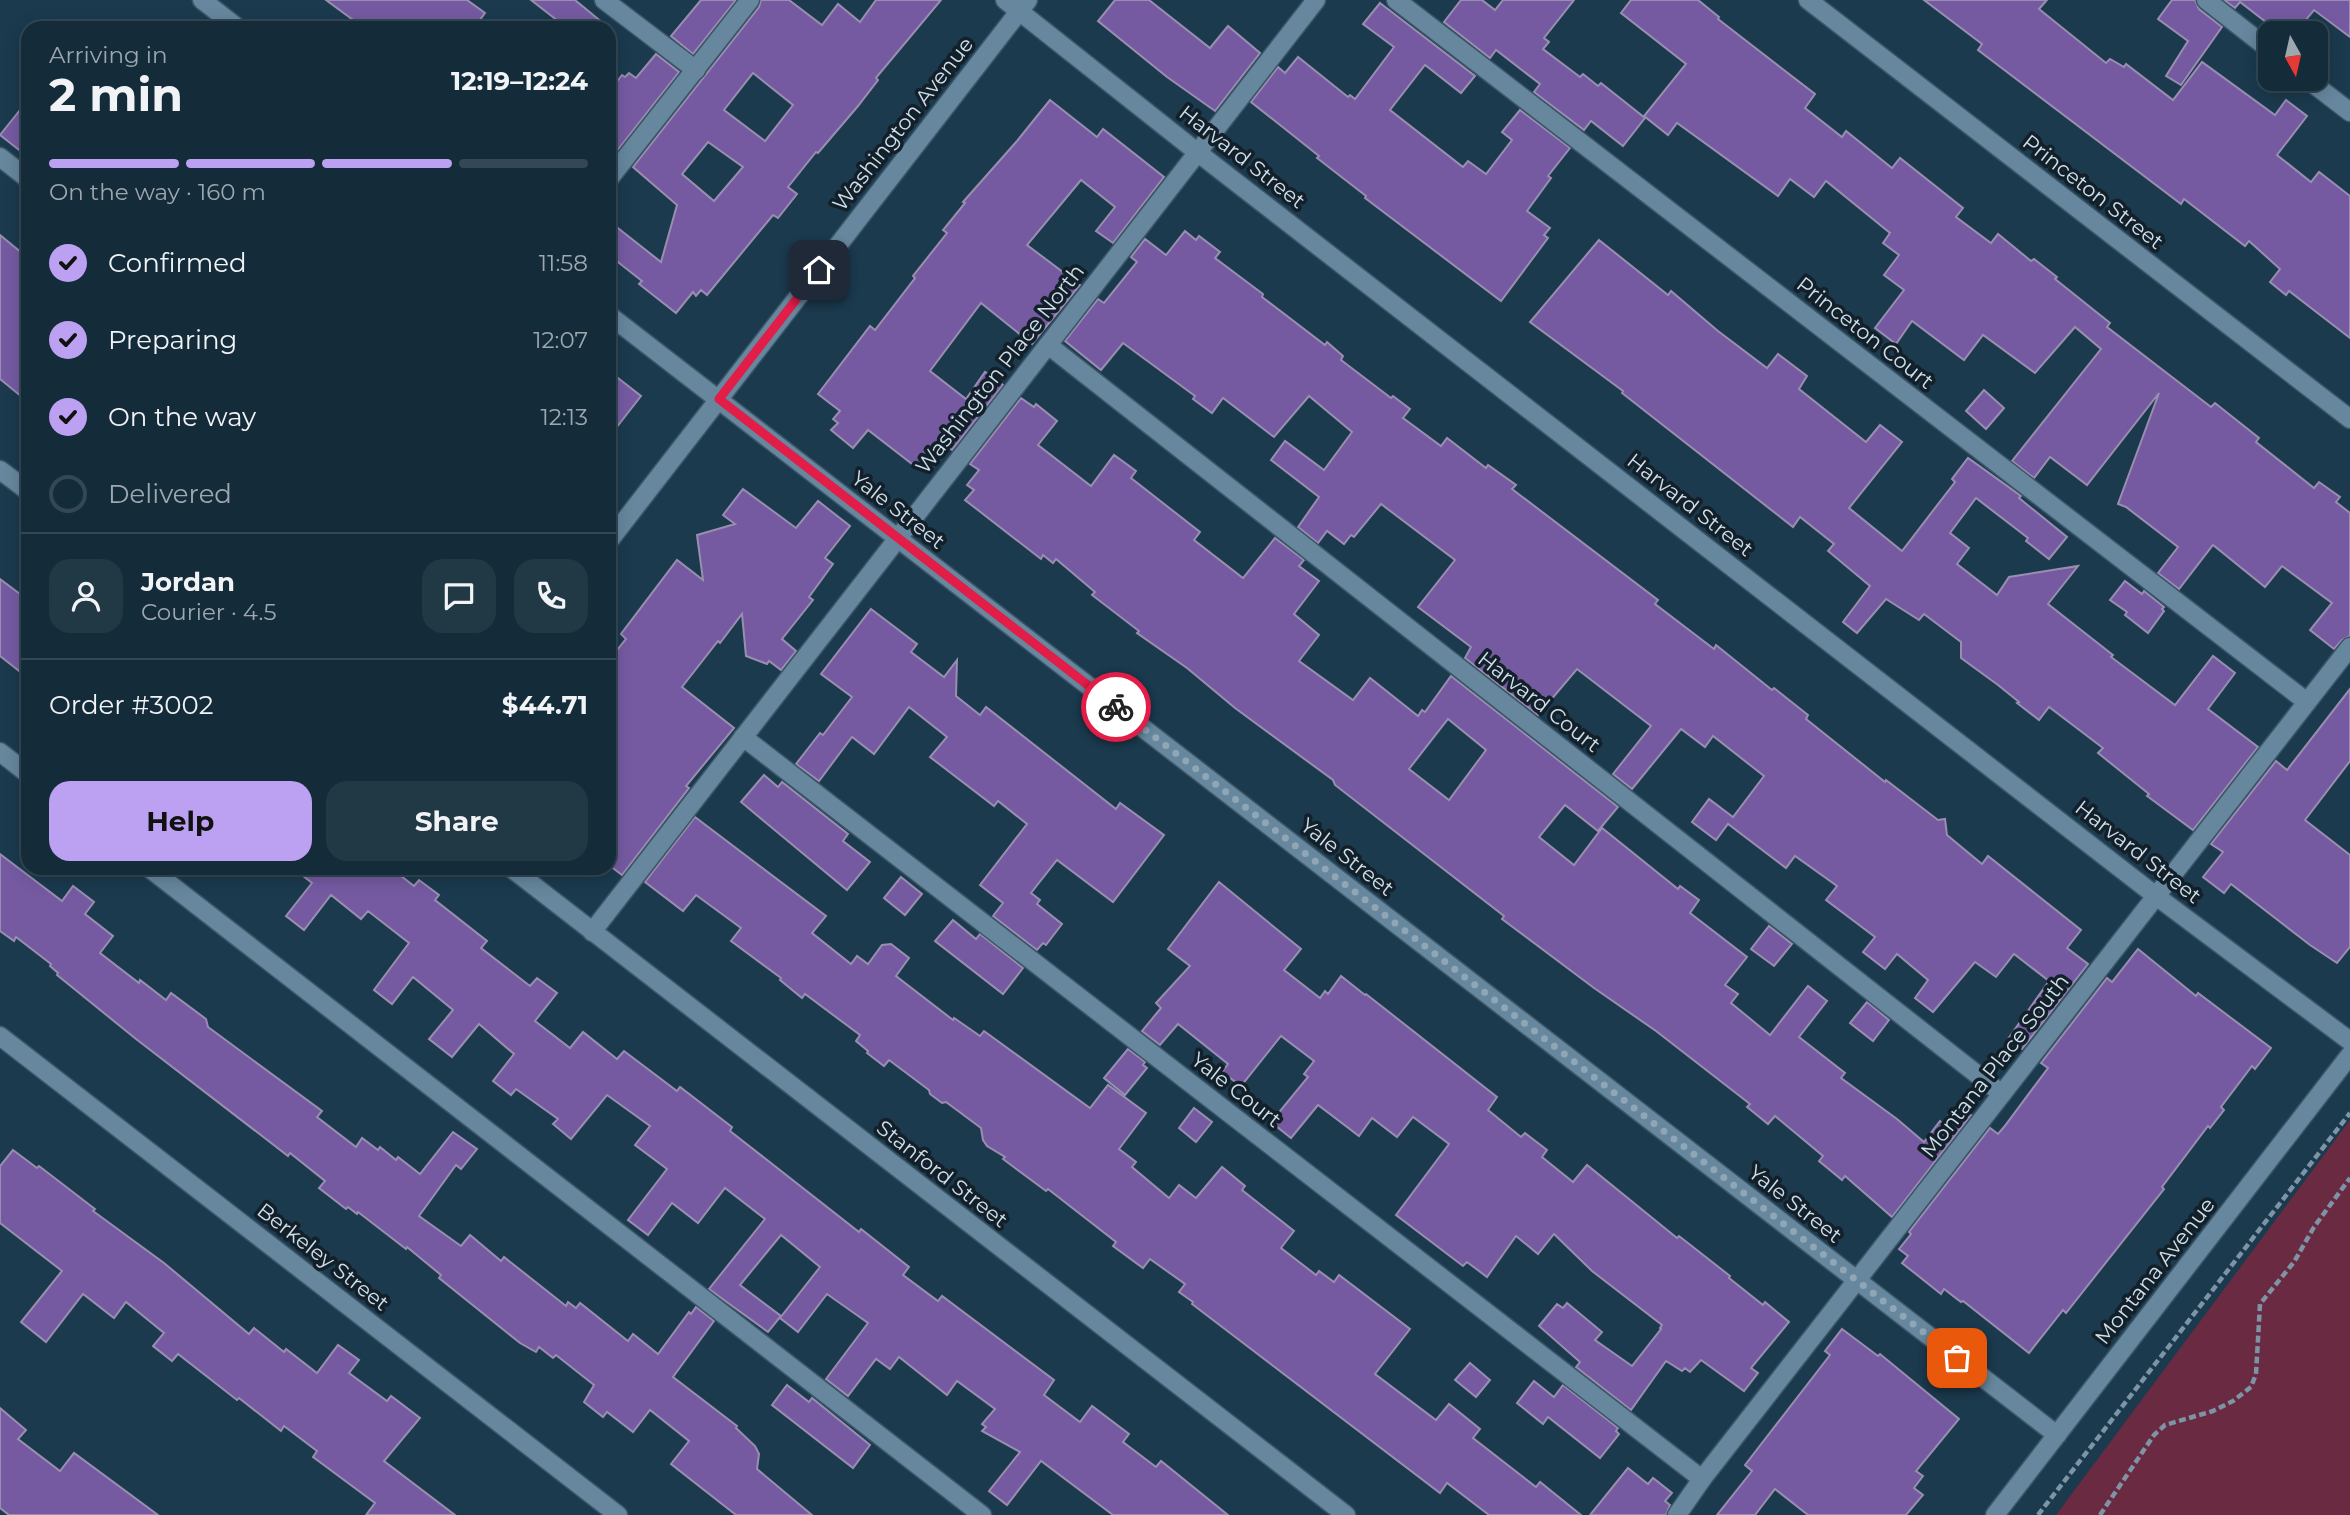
<!DOCTYPE html>
<html lang="en">
<head>
<meta charset="utf-8">
<style>
	:root { --surface:#142c3a; --page:#213845; --text:#f1f3f6; --muted:#9da7af; --line:#334854; --accent:#bca0f2 }
	body { margin:0; font-family:Montserrat,sans-serif; background:var(--page); color:var(--text); height:100vh; display:flex; flex-direction:column; font-size:26px; white-space:nowrap }
	* { box-sizing:border-box; margin:0 }
	p { font-size:23px; color:var(--muted) }
	.icon { flex:none; width:38px; height:38px; fill:none; stroke:currentColor; stroke-width:2; stroke-linecap:round; stroke-linejoin:round }
	.map { position:relative; flex:1; overflow:hidden }
	.panel { position:absolute; left:21px; top:21px; width:595px; height:854px; display:flex; flex-direction:column; background:var(--surface); border-radius:21px; box-shadow:0 4px 18px #0003,0 0 0 2px var(--line) }
	.panel>* { flex:none }
	.needle { width:46px; rotate:172deg }
	.fabs { position:absolute; left:2258px; top:21px; display:grid; gap:14px }
	.fabs a { display:grid; place-items:center; width:70px; height:70px; border-radius:14px; background:var(--surface); box-shadow:0 4px 18px #0003,0 0 0 2px var(--line); font-size:35px }
	.pin { position:absolute; display:grid; place-items:center; width:60px; height:60px; color:#fff; margin:-30px; border-radius:14px; box-shadow:0 4px 10px #0006 }
	.courier { position:absolute; display:grid; place-items:center; width:70px; height:70px; margin:-35px; border:5px solid #e11d48; border-radius:50%; background:#fff; color:#222; box-shadow:0 2px 9px #0007 }
	.summary em { font-style:normal; font-weight:700 }
	.summary div { display:flex; flex-direction:column-reverse }
	.summary { display:flex; align-items:center; justify-content:space-between; height:119px; padding:0 28px }
	h1 { font-size:46px; font-weight:700; line-height:52px }
	.bar { display:grid; grid-template-columns:repeat(4,1fr); gap:10px 7px; align-content:center; height:84px; padding:0 28px }
	.bar i { height:9px; border-radius:5px; background:var(--line) }
	.bar .active { background:var(--accent) }
	.bar p { grid-column:span 4 }
	.line { display:flex; align-items:center; gap:18px; padding:0 28px; border-top:2px solid var(--line) }
	.line div { flex:1 }
	.round { display:grid; place-items:center; flex:none; width:74px; height:74px; border-radius:21px; background:var(--page) }
	ol { padding:0 28px; list-style:none }
	li { display:flex; align-items:center; gap:21px; height:77px }
	li p { margin-inline-start:auto }
	li .icon { padding:7px; border-radius:50%; background:var(--accent); color:#111; stroke-width:4 }
	li:last-child { color:var(--muted) }
	li i { width:38px; height:38px; border:4px solid var(--line); border-radius:50% }
	.cta { display:flex; gap:14px; margin-top:auto; padding:14px 28px }
	.cta a { flex:1; height:80px; border-radius:21px; background:var(--accent); color:#111; font-size:28px; font-weight:700; line-height:80px; text-align:center }
	.cta a+a { background:var(--page); color:var(--text) }
	.map>svg:first-child { display:block }
	.green { fill:#6a2a41 }
	.building { fill:#755aa2; stroke:#998eb0; stroke-width:2; fill-rule:evenodd }
	.lines { fill:none; stroke-linecap:round; stroke-linejoin:round }
	.minor-casing { stroke:#3b5667; stroke-width:21 }
	.path { stroke:#7d94a5; stroke-width:4.5; stroke-dasharray:7 3.5; stroke-linecap:butt }
	.minor { stroke:#66879e; stroke-width:18 }
	.done { stroke:#90a6b5; stroke-width:7; stroke-dasharray:0 12.6 }
	.route { stroke:#e11d48; stroke-width:9 }
	.labels { text-anchor:middle; stroke-width:7; stroke-linejoin:round; paint-order:stroke }
	.street-label { font-size:21px; fill:#cfe0ed; stroke:#132029 }
</style>
</head>
<body>
<div class="map">
<svg width="2350" height="1515" viewBox="0 0 2350 1515">
	<rect width="100%" height="100%" fill="#1b3a4e"/>
	<polygon class="green" points="2350,1120 2350,1515 2056,1515"/>
	<g class="building">
		<polygon points="326,0 467,0 485,13 474,28 364,28"/>
		<polygon points="531,0 575,0 609,28 567,28"/>
		<polygon points="701,0 736,0 693,54 671,36"/>
		<path d="M761 0H789L822 25 838 4 860 22 876 0H941L880 73 876 78 878 80 858 106 818 153 816 152 788 187 797 194 778 218 773 215 707 295 701 290 696 296 693 292 676 313 639 284 642 281 609 255V221L661 262 677 205 633 167 759 7ZM753 73 793 105 765 141 724 110ZM708 142 743 167 714 201 682 174Z"/>
		<polygon points="1115,0 1149,0 1210,48 1228,26 1260,53 1215,111 1167,77 1098,21"/>
		<polygon points="1461,0 1482,0 1495,10 1503,0 1574,0 1544,38 1549,42 1543,49 1580,77 1583,74 1598,86 1601,83 1645,118 1623,146 1591,121 1584,130 1534,92 1540,84 1496,50 1490,58 1444,22"/>
		<polygon points="1631,0 1698,0 1719,17 1718,19 1815,94 1805,108 1842,137 1846,131 1892,168 1900,158 1963,208 1956,217 1991,243 1998,234 2031,261 2034,259 2057,277 2055,279 2110,323 2107,327 2211,407 2215,403 2259,438 2256,442 2314,488 2319,482 2340,497 2336,502 2350,513 2350,636 2342,640 2334,649 2310,630 2332,603 2282,566 2265,587 2213,545 2179,589 2158,573 2178,547 2126,507 2118,504 2159,393 2087,485 2050,457 2034,478 2012,461 2101,349 2075,327 2035,373 1983,335 1964,360 1912,321 1896,344 1875,328 1904,290 1884,275 1899,255 1883,243 1890,233 1826,181 1814,197 1790,179 1778,196 1677,123 1668,135 1644,116 1686,64 1621,13"/>
		<polygon points="1924,0 2047,0 2039,9 2106,63 2110,59 2124,67 2126,64 2173,100 2202,62 2275,115 2286,100 2307,116 2277,155 2311,182 2319,172 2350,196 2350,338 2289,291 2286,295 2270,282 2280,269 2249,241 2245,246 2184,199 2181,204 1978,50 1982,44"/>
		<polygon points="2172,0 2195,0 2199,9 2222,27 2181,85 2166,76 2188,41 2158,19"/>
		<polygon points="2224,0 2350,0 2350,37 2314,10 2295,33 2280,33 2240,2 2235,8"/>
		<polygon points="1380,3 1475,76 1461,93 1425,65 1390,110 1463,167 1468,161 1486,174 1512,140 1502,132 1520,110 1570,148 1548,176 1551,178 1527,211 1550,228 1544,235 1548,238 1501,301 1365,198 1366,196 1317,158 1319,156 1251,102 1278,67 1285,73 1298,57 1348,97 1350,95 1355,99 1394,47 1363,24"/>
		<polygon points="656,54 679,72 616,152 609,146 609,92 622,75 625,77 629,73 636,78"/>
		<polygon points="28,100 28,157 0,135"/>
		<polygon points="1050,100 1097,137 1103,129 1164,177 1113,243 1096,231 1115,207 1081,180 1027,245 1080,285 1032,344 981,303 930,371 966,399 985,372 1003,385 952,450 938,440 916,467 868,430 853,448 831,430 838,423 833,419 840,411 818,394 870,326 875,330 915,278 913,276 947,233 943,230 965,203 963,202 1017,141"/>
		<polygon points="1185,231 1196,240 1199,236 1220,252 1215,258 1263,294 1262,297 1325,345 1327,342 1343,356 1341,360 1391,398 1393,396 1410,409 1403,418 1441,446 1447,438 1486,468 1488,465 1516,485 1512,489 1658,600 1655,604 1714,649 1716,645 1772,690 1774,688 1808,715 1806,719 1885,782 1886,780 1938,820 1945,819 1947,835 1982,864 1988,856 2081,930 2067,948 2088,964 2022,1049 2008,1039 2049,981 2014,954 1996,977 1975,962 1933,1012 1915,998 1928,980 1897,954 1885,969 1863,952 1875,937 1826,900 1837,886 1795,856 1786,868 1728,824 1716,840 1692,822 1709,799 1733,817 1764,776 1713,736 1705,747 1681,729 1632,789 1613,774 1651,726 1577,669 1538,715 1465,658 1471,647 1418,607 1455,560 1381,504 1354,537 1351,535 1344,544 1327,531 1318,543 1298,527 1319,497 1271,460 1285,441 1324,470 1352,432 1309,396 1274,437 1223,398 1212,413 1193,399 1195,396 1123,343 1101,370 1065,341 1098,299 1104,303 1137,262 1131,257 1145,239 1166,255"/>
		<polygon points="0,235 28,258 28,402 0,379"/>
		<polygon points="1599,240 1668,295 1671,291 1718,331 1767,368 1778,354 1807,376 1799,389 1866,442 1880,425 1902,442 1849,508 1902,551 1955,482 1952,479 1968,458 2021,496 2019,498 2067,537 2049,559 2026,541 2028,538 1976,498 1950,533 1969,548 1957,564 1997,595 2009,577 2078,566 2048,604 2113,655 2111,657 2175,705 2213,656 2235,673 2208,709 2258,747 2193,830 2147,796 2149,794 2098,753 2103,748 2049,707 2039,720 2017,703 2019,702 1998,685 1961,658 1961,642 1924,614 1919,620 1886,599 1857,633 1843,622 1870,586 1828,551 1834,544 1800,517 1793,527 1622,393 1623,391 1530,322"/>
		<polygon points="609,371 641,396 609,437"/>
		<polygon points="1984,390 2004,408 1986,429 1966,411"/>
		<path d="M1021 398 1034 407 1036 404 1057 421 1038 445 1091 486 1114 455 1136 471 1131 478 1200 532 1194 540 1243 578 1275 538 1304 560 1299 566 1319 581 1294 614 1319 635 1299 661 1353 700 1370 678 1418 716 1422 710 1425 712 1451 676 1618 807 1598 831 1565 805 1539 837 1574 865 1602 828 1678 889 1680 886 1699 900 1690 913 1747 957 1725 985 1738 994 1731 1003 1770 1035 1808 986 1827 1001 1799 1037 1845 1073 1841 1078 1897 1119 1924 1142 1940 1121 1943 1124 1948 1116 1952 1119 1959 1108 1971 1115 1892 1217 1845 1176 1842 1180 1819 1161 1823 1156 1775 1116 1768 1124 1747 1107 1750 1104 1656 1031 1594 988 1502 919 1504 916 1335 785 1333 780 1235 708 1187 668 1137 633 1139 631 1092 595 1095 592 1056 559 1053 563 1043 555 1041 559 965 500 974 490 967 485 979 470 970 464ZM1448 719 1486 750 1449 800 1409 769Z"/>
		<polygon points="743,489 796,528 818,501 850,526 825,558 833,564 809,597 813,600 782,639 796,651 781,670 769,661 767,664 746,656 742,614 720,643 718,641 682,687 734,728 686,786 689,788 622,875 609,865 609,660 626,639 621,634 677,560 703,580 697,535 735,524 723,515"/>
		<polygon points="0,579 28,600 28,678 0,656"/>
		<polygon points="2125,581 2142,594 2144,591 2164,607 2162,609 2164,611 2148,633 2125,615 2127,612 2110,600"/>
		<polygon points="871,609 917,644 911,652 944,677 957,660 956,696 980,715 986,707 1116,809 1120,803 1164,835 1113,902 1057,860 1031,893 1040,900 1037,904 1062,924 1046,945 1043,943 1037,950 993,916 1003,903 980,885 1027,824 998,801 994,806 930,757 947,737 909,707 874,754 852,737 819,781 796,764 820,733 823,735 852,697 821,674"/>
		<polygon points="2350,689 2350,761 2305,820 2350,855 2350,947 2337,963 2310,945 2231,884 2224,893 2203,877 2223,852 2211,844 2276,761 2287,770"/>
		<polygon points="764,775 778,787 782,782 848,834 843,841 870,862 847,890 741,802"/>
		<polygon points="695,817 826,916 812,933 851,964 857,956 868,964 882,945 891,944 909,958 896,976 953,1020 954,1018 980,1036 984,1031 1090,1108 1108,1085 1146,1113 1119,1149 1136,1162 1132,1167 1169,1198 1179,1185 1196,1198 1222,1167 1245,1186 1242,1190 1294,1231 1281,1248 1316,1275 1319,1271 1334,1282 1339,1275 1410,1329 1375,1374 1436,1420 1449,1404 1480,1429 1473,1438 1536,1487 1540,1482 1581,1515 1489,1515 1447,1483 1440,1493 1192,1304 1193,1302 1179,1292 1185,1284 1150,1259 1143,1268 1113,1246 1116,1242 1048,1189 1046,1191 1003,1159 1005,1157 987,1146 983,1140 981,1128 946,1102 942,1103 930,1094 929,1090 889,1060 884,1066 867,1053 868,1051 856,1041 860,1035 805,994 802,998 780,980 781,978 731,941 741,928 696,895 683,911 645,882"/>
		<polygon points="0,854 62,901 73,886 94,902 85,914 113,936 100,953 139,983 140,980 166,1000 171,993 206,1019 208,1027 322,1111 317,1117 356,1147 362,1138 378,1150 380,1147 396,1160 398,1157 420,1174 453,1132 477,1149 461,1169 456,1165 419,1216 461,1246 470,1235 501,1261 504,1257 566,1306 568,1302 576,1308 580,1303 628,1341 633,1334 658,1354 689,1312 691,1314 696,1307 714,1321 673,1377 737,1426 736,1428 755,1446 759,1454 757,1469 812,1515 736,1515 671,1464 689,1441 650,1410 633,1432 607,1412 603,1417 584,1402 594,1385 556,1355 553,1358 539,1347 536,1352 520,1343 439,1278 441,1275 407,1247 406,1249 358,1212 357,1214 348,1207 346,1209 319,1188 325,1181 290,1153 288,1156 136,1039 57,975 58,973 50,966 51,964 16,937 14,941 0,931"/>
		<polygon points="293,868 391,868 414,886 419,880 439,895 435,900 487,941 481,948 530,986 537,978 557,993 535,1021 570,1048 583,1032 617,1059 624,1051 677,1091 680,1087 732,1127 730,1131 859,1232 861,1229 909,1267 903,1275 938,1301 942,1296 1054,1380 1044,1395 1080,1422 1092,1406 1129,1434 1123,1442 1156,1467 1161,1461 1228,1515 1113,1515 1041,1461 1007,1505 989,1491 1020,1452 982,1431 986,1427 982,1424 995,1409 957,1381 947,1395 899,1357 890,1369 876,1359 848,1396 826,1379 868,1323 827,1294 798,1332 780,1318 820,1267 781,1235 740,1285 781,1316 768,1332 728,1303 709,1289 765,1219 725,1188 698,1223 672,1203 648,1235 628,1220 667,1169 635,1145 650,1126 607,1095 571,1139 553,1124 558,1119 516,1089 511,1095 493,1081 514,1054 479,1024 452,1057 429,1039 453,1010 413,977 392,1004 374,990 409,943 368,911 361,919 331,895 304,930 286,916 312,883"/>
		<polygon points="901,877 922,894 905,915 884,898"/>
		<polygon points="1219,882 1301,949 1284,970 1320,998 1325,991 1328,994 1341,976 1365,995 1366,994 1497,1097 1488,1110 1521,1137 1525,1133 1547,1150 1542,1157 1573,1182 1587,1165 1677,1238 1679,1236 1730,1276 1729,1278 1763,1305 1765,1302 1789,1322 1751,1368 1758,1373 1744,1391 1701,1360 1690,1372 1685,1368 1682,1371 1666,1361 1631,1410 1576,1367 1580,1362 1539,1326 1557,1304 1563,1308 1567,1303 1602,1332 1595,1340 1632,1366 1661,1329 1660,1328 1662,1325 1592,1271 1554,1234 1538,1254 1516,1236 1487,1277 1467,1262 1463,1266 1396,1215 1449,1144 1413,1117 1397,1137 1372,1118 1359,1136 1318,1105 1291,1138 1271,1122 1308,1077 1304,1074 1314,1061 1281,1036 1241,1086 1222,1072 1228,1064 1178,1024 1160,1045 1142,1031 1161,1008 1156,1003 1190,966 1168,949"/>
		<polygon points="953,920 976,939 980,934 1023,968 1003,994 935,941"/>
		<polygon points="1769,926 1792,944 1774,966 1751,949"/>
		<polygon points="2138,949 2196,996 2198,993 2271,1048 2255,1069 2252,1066 2221,1107 2224,1110 2210,1128 2208,1126 2162,1187 2164,1189 2066,1313 2063,1310 2029,1353 1963,1301 1961,1302 1944,1289 1941,1294 1902,1263 1908,1256 1899,1249 1911,1234 1909,1232 1990,1128 1998,1134 2004,1127 2048,1068 2041,1063 2107,978 2112,982"/>
		<polygon points="1867,1002 1889,1020 1873,1041 1850,1023"/>
		<polygon points="1128,1049 1145,1062 1143,1065 1147,1068 1125,1095 1104,1078"/>
		<polygon points="1194,1108 1212,1122 1196,1142 1179,1128"/>
		<polygon points="13,1150 37,1168 39,1166 95,1209 93,1211 164,1263 249,1334 254,1328 284,1352 286,1349 317,1373 338,1345 359,1360 349,1373 387,1401 391,1396 420,1418 384,1461 455,1515 366,1515 375,1503 313,1457 317,1451 284,1426 281,1431 239,1398 237,1400 178,1354 172,1361 153,1346 164,1333 126,1302 114,1318 83,1294 46,1342 21,1322 62,1271 0,1223 0,1166"/>
		<polygon points="1842,1329 1878,1356 1880,1354 1959,1419 1916,1471 1923,1476 1914,1488 1923,1495 1906,1515 1808,1515 1775,1489 1755,1515 1717,1515 1752,1471 1745,1465 1830,1355 1825,1351"/>
		<polygon points="1470,1363 1490,1380 1476,1397 1455,1380"/>
		<polygon points="1534,1381 1554,1397 1563,1385 1618,1428 1616,1431 1619,1434 1600,1458 1548,1417 1543,1424 1517,1403"/>
		<polygon points="787,1385 809,1402 812,1398 870,1445 853,1468 772,1405"/>
		<polygon points="0,1408 26,1430 18,1439 60,1471 74,1453 158,1515 9,1515 0,1508"/>
		<polygon points="1628,1468 1648,1484 1653,1478 1672,1493 1665,1501 1670,1505 1666,1515 1590,1515"/>
	</g>
	<g class="lines">
		<g class="minor-casing">
			<g id="minor">
				<polyline points="202,0 238,28"/>
				<polyline points="604,0 696,70"/>
				<polyline points="1005,0 1197,152 2156,896 2350,1041"/>
				<polyline points="1396,0 2307,702"/>
				<polyline points="1808,0 2350,419"/>
				<polyline points="2206,0 2270,50"/>
				<polyline points="2307,79 2350,112"/>
				<polyline points="0,157 28,179"/>
				<polyline points="609,179 750,0"/>
				<polyline points="609,315 2057,1435"/>
				<polyline points="1048,345 2002,1094"/>
				<polyline points="0,470 28,491"/>
				<polyline points="609,541 1028,0"/>
				<polyline points="743,737 1702,1479"/>
				<polyline points="0,752 28,774"/>
				<polyline points="149,868 982,1515"/>
				<polyline points="511,868 1346,1515"/>
				<polyline points="592,932 1316,0"/>
				<polyline points="0,1036 618,1515"/>
				<polyline points="1677,1515 1702,1479 2350,647"/>
				<polyline points="1995,1515 2350,1055"/>
			</g>
		</g>
		<g class="path">
			<polyline points="2038,1515 2350,1113"/>
			<polyline points="2100,1515 2154,1435 2165,1425 2213,1411 2233,1401 2251,1387 2256,1374 2260,1304 2294,1262 2314,1227 2350,1178"/>
		</g>
		<use href="#minor" class="minor"/>
	</g>
	<g class="lines">
		<polyline class="done" points="1116,707 1957,1358"/>
		<polyline class="route" points="819,270 719,399 1116,707"/>
	</g>
	<g class="labels">
		<g class="street-label">
			<text transform="translate(903 124) rotate(-52)" y="7">Washington Avenue</text>
			<text transform="translate(1242 157) rotate(38)" y="7">Harvard Street</text>
			<text transform="translate(2093 192) rotate(38)" y="7">Princeton Street</text>
			<text transform="translate(1865 333) rotate(38)" y="7">Princeton Court</text>
			<text transform="translate(1000 369) rotate(-52)" y="7">Washington Place North</text>
			<text transform="translate(1690 505) rotate(38)" y="7">Harvard Street</text>
			<text transform="translate(898 510) rotate(38)" y="7">Yale Street</text>
			<text transform="translate(1539 702) rotate(38)" y="7">Harvard Court</text>
			<text transform="translate(2138 852) rotate(38)" y="7">Harvard Street</text>
			<text transform="translate(1347 857) rotate(38)" y="7">Yale Street</text>
			<text transform="translate(1995 1066) rotate(-52)" y="7">Montana Place South</text>
			<text transform="translate(1236 1090) rotate(38)" y="7">Yale Court</text>
			<text transform="translate(942 1174) rotate(38)" y="7">Stanford Street</text>
			<text transform="translate(1795 1204) rotate(38)" y="7">Yale Street</text>
			<text transform="translate(323 1257) rotate(38)" y="7">Berkeley Street</text>
			<text transform="translate(2155 1271) rotate(-52)" y="7">Montana Avenue</text>
		</g>
	</g>
</svg>
<div class="fabs">
<a><svg class="needle" viewBox="-14 -14 28 28"><path d="M0-13l5 13h-10z" fill="#e53935"/><path d="M0 13l5-13h-10z" fill="#9da7af"/></svg></a>
</div>
<div class="pin" style="left:1957px;top:1358px;background:#ea580c"><svg class="icon" aria-label="bag" viewBox="0 0 24 24"><path d="M5 8h14l-1 12H6zM9 8a3 3 0 0 1 6 0"/></svg></div>
<div class="pin" style="left:819px;top:270px;background:#1f2937"><svg class="icon" aria-label="home" viewBox="0 0 24 24"><path d="M3 11l9-7 9 7M6 9v11h12V9"/></svg></div>
<div class="courier" style="left:1116px;top:707px"><svg class="icon" aria-label="bike" viewBox="0 0 24 24"><circle cx="6" cy="16" r="4"/><circle cx="18" cy="16" r="4"/><path d="M6 16l4-8h5l3 8M10 8l3 8H6M13 5h3"/></svg></div>
<section class="panel">
<div class="summary"><div><h1>2 min</h1><p>Arriving in</p></div><em>12:19–12:24</em></div>
<div class="bar"><i class="active"></i><i class="active"></i><i class="active"></i><i></i><p>On the way · 160 m</p></div>
<ol>
<li><svg class="icon" aria-label="check" viewBox="0 0 24 24"><path d="M5 12l5 5 9-10"/></svg>Confirmed<p>11:58</p></li>
<li><svg class="icon" aria-label="check" viewBox="0 0 24 24"><path d="M5 12l5 5 9-10"/></svg>Preparing<p>12:07</p></li>
<li><svg class="icon" aria-label="check" viewBox="0 0 24 24"><path d="M5 12l5 5 9-10"/></svg>On the way<p>12:13</p></li>
<li><i></i>Delivered</li>
</ol>
<div class="line" style="height:126px"><a class="round"><svg class="icon" aria-label="person" viewBox="0 0 24 24"><circle cx="12" cy="8" r="4"/><path d="M4 21q1-7 8-7t8 7"/></svg></a><div><b>Jordan</b><p>Courier · 4.5</p></div><a class="round"><svg class="icon" aria-label="chat" viewBox="0 0 24 24"><path d="M4 5h16v11H9l-5 4z"/></svg></a><a class="round"><svg class="icon" aria-label="phone" viewBox="0 0 24 24"><path d="M5 4h4l2 5-3 2q2 4 5 5l2-3 5 2v4C11 20 4 13 5 4z"/></svg></a></div>
<div class="line" style="height:91px"><div>Order #3002</div><b>$44.71</b></div>
<div class="cta"><a>Help</a><a>Share</a></div>
</section>
</div>
</body>
</html>
